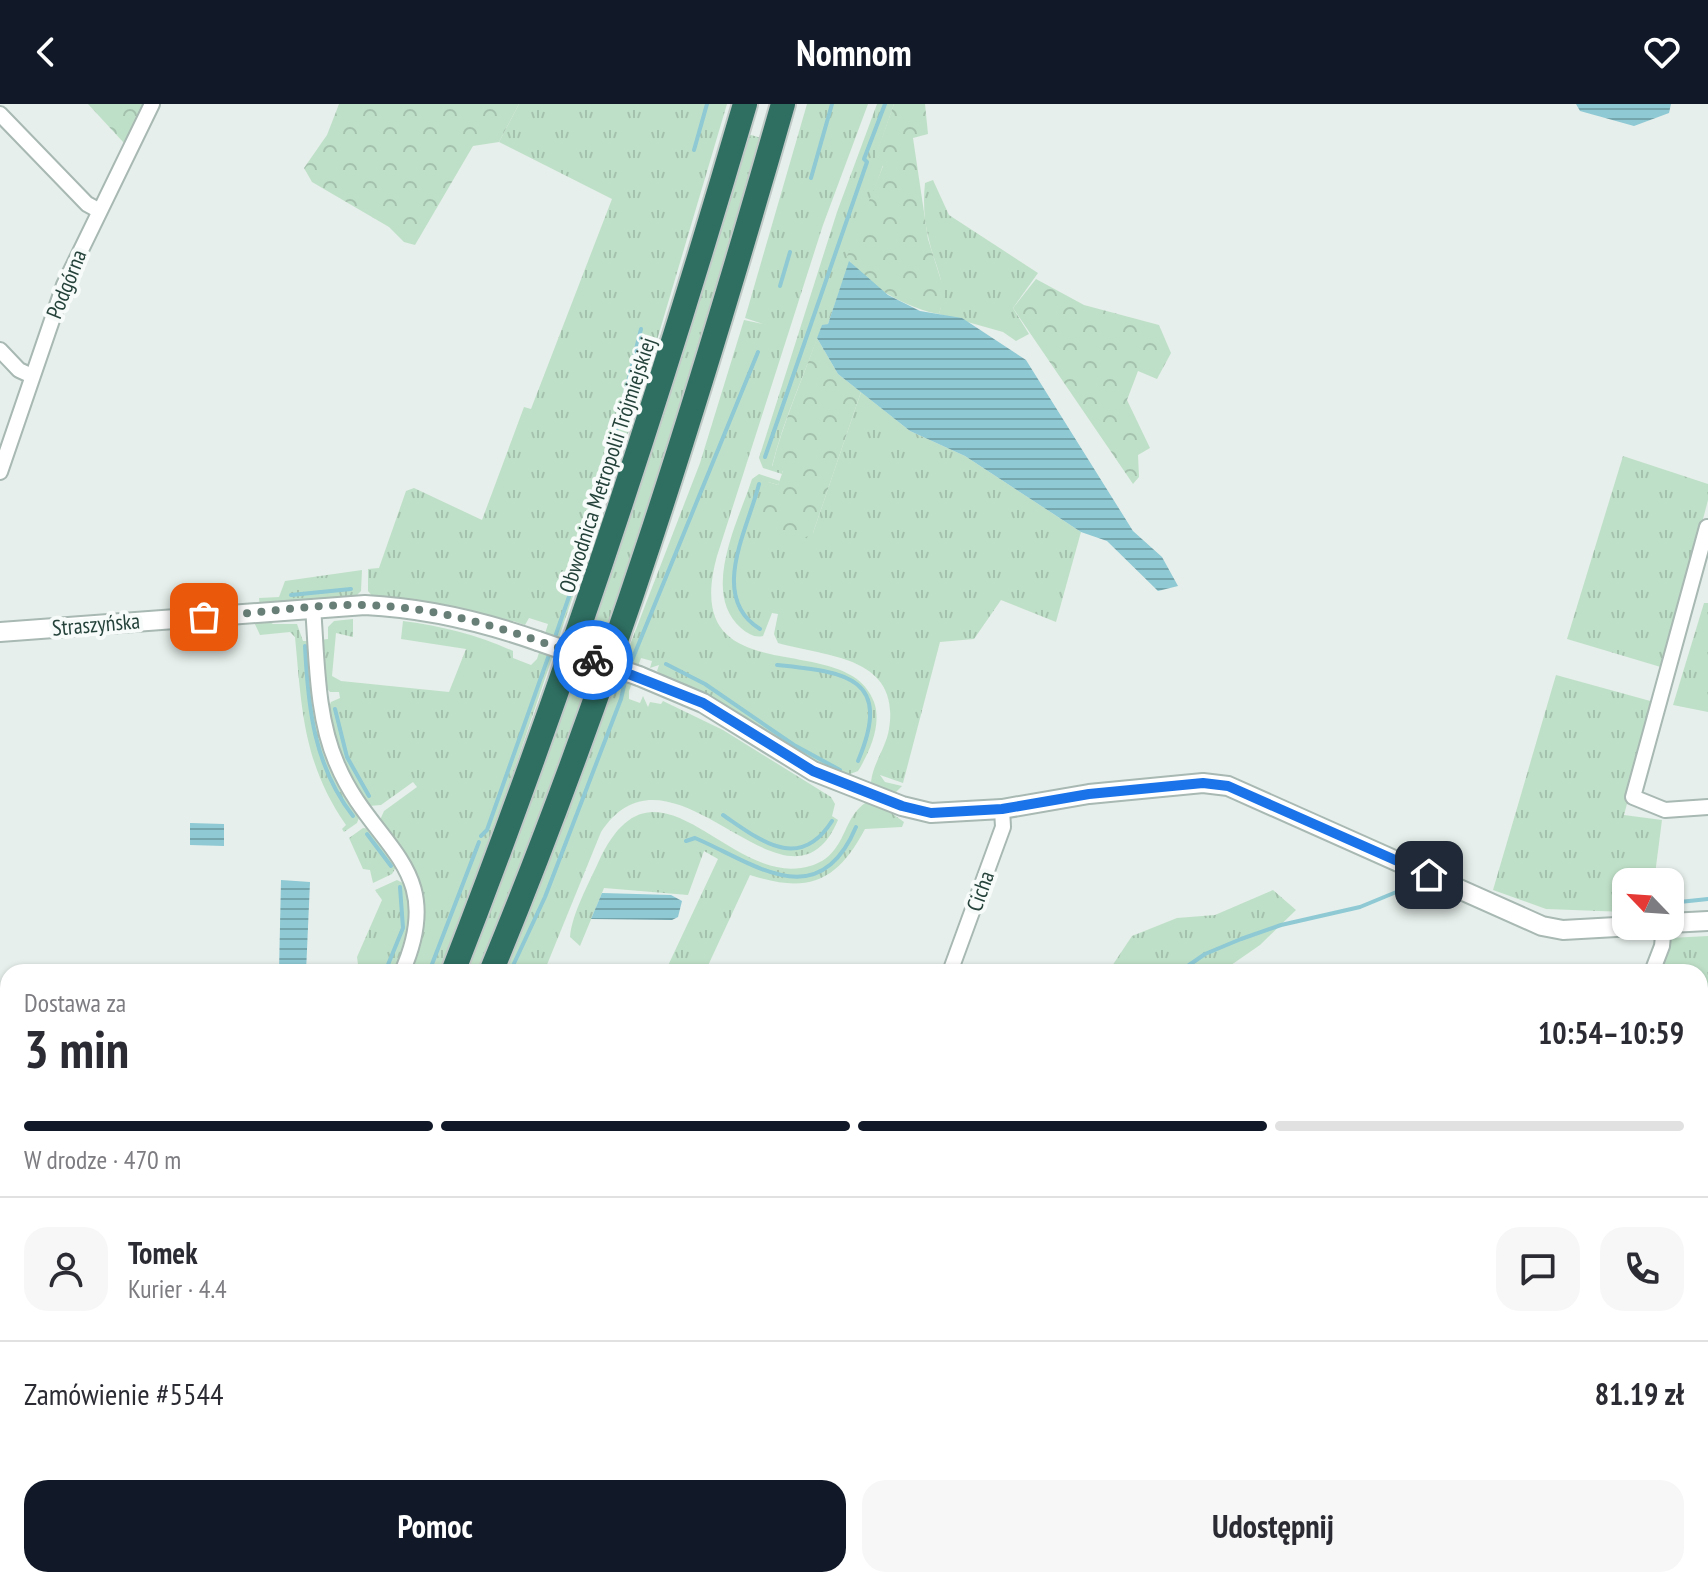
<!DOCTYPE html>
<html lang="pl">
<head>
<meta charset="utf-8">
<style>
	:root { --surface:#fff; --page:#f7f7f7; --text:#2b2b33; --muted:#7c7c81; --line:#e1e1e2; --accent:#111827 }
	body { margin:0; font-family:"PT Sans Narrow",sans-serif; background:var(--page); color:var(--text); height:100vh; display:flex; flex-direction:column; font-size:30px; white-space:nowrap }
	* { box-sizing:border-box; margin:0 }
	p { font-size:26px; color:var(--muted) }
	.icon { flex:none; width:44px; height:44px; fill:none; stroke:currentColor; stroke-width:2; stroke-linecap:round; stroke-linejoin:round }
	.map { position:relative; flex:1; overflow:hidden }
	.details { position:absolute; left:0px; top:860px; width:1708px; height:624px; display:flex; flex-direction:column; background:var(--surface); border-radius:24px 24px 0 0; box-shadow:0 2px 6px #0004 }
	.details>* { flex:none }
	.needle { width:52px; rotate:295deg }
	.fabs { position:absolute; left:1612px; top:764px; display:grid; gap:16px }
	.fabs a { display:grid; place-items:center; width:72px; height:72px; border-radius:16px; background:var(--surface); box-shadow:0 2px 6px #0004; font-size:40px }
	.pin { position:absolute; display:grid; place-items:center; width:68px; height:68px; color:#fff; margin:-34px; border-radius:16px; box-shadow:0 4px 12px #0006 }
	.courier { position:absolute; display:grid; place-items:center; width:80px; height:80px; margin:-40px; border:6px solid #1a73e8; border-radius:50%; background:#fff; color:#222; box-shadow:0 2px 10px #0007 }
	.headline em { font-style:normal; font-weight:700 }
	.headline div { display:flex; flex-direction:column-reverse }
	.headline { display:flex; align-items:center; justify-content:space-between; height:136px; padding:0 24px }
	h1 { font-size:52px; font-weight:700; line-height:60px }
	.bar { display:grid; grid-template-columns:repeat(4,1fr); gap:12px 8px; align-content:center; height:96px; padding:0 24px }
	.bar i { height:10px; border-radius:6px; background:var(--line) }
	.bar .selected { background:var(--accent) }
	.bar p { grid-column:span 4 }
	.line { display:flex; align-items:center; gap:20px; padding:0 24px; border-top:2px solid var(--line) }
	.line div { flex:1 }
	.round { display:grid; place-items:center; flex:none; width:84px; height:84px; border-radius:24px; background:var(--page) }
	.cta { display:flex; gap:16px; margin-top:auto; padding:16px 24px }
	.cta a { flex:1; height:92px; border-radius:24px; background:var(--accent); color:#fff; font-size:32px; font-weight:700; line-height:92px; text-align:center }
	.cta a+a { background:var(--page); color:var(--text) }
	header { display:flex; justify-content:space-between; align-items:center; height:104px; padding:0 24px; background:var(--accent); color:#fff; font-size:36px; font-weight:700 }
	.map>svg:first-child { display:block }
	.grass { fill:url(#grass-tufts) }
	.forest { fill:url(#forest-crowns) }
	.water { fill:url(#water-rules) }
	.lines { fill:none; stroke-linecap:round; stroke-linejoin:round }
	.stream { stroke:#8ec9d4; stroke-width:4 }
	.minor-casing { stroke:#a8b8b2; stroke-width:18 }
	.tertiary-casing { stroke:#a8b8b2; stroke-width:22 }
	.motorway-casing { stroke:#c2cac8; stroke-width:28 }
	.minor { stroke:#fff; stroke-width:14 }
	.tertiary { stroke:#fff; stroke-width:18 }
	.motorway { stroke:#2f6f62; stroke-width:24 }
	.tertiary-bridge-casing { stroke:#a8b8b2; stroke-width:22; stroke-linecap:butt }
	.tertiary-bridge { stroke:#fff; stroke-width:18 }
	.done { stroke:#687f78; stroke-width:8; stroke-dasharray:0 14.4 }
	.route { stroke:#1a73e8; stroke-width:10 }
	.labels { text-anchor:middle; stroke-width:8; stroke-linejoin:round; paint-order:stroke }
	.street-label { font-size:22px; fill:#24423a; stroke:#f7fbf9 }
</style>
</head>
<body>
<header><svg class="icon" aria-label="back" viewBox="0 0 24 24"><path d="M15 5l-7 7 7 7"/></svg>Nomnom<svg class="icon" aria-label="heart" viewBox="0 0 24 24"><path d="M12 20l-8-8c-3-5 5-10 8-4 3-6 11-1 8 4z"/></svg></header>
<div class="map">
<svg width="1708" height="1484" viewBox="0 0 1708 1484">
	<defs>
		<pattern id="grass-tufts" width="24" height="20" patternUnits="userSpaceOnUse" patternTransform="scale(2)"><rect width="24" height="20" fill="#bfe0c8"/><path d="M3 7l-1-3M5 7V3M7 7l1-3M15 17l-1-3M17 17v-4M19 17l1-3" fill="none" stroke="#a4c1ad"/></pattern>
		<pattern id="forest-crowns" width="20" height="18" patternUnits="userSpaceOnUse" patternTransform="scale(2)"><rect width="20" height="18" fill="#bfe0c8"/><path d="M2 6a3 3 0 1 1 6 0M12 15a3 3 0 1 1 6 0" fill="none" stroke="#a4c1ad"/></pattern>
		<pattern id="water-rules" width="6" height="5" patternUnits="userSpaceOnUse" patternTransform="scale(2)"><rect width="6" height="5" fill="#8ec9d4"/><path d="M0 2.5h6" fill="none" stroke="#74a5ad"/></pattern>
	</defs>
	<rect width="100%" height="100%" fill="#e6efeb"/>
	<g class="grass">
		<path d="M519 0H727L638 300 469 799 441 868H407L422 828 423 806 380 716 384 707 417 683 413 678 381 701 369 702C355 682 318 622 331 598L340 594 339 588H330L325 582 321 536 328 535V523L334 517 353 515V533L336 529 332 572 341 577 449 588 466 545 401 535 403 517C443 522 480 532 513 547V554L531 561 537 555 548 520 529 514 525 521 513 517 512 520 374 494 368 487V465L379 464 406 387 414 384 482 416 524 303 531 305 612 95 499 38Z"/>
		<path d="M807 0H868L823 121 717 452C678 595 847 522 874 598 882 620 870 648 858 667L842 673 666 575 657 567 659 561 650 564 652 557 641 554 629 587V595L640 599 643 592 648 603 650 598 661 600 663 597 723 626 831 693 835 700 832 712 838 716C788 833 673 619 601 728L544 868H504L700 359 744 216 763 220 745 214Z"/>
		<path d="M877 0H894L875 55 883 61 828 220 822 222C805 269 784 314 772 362L783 366 782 370 763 364 759 354 837 108Z"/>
		<polygon points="744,29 765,35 604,549 484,868 461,868"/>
		<path d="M933 76 949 111 1038 169 1013 204 1029 230 1016 237 1003 228 939 210C948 178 936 167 929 136 924 118 923 98 925 79Z"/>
		<path d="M861 288 910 327 965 352 1081 428 1056 518 1001 496 974 535 940 538 903 679 880 671 885 678 902 682 891 693 871 678C873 659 886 644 889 625 901 551 825 553 778 539L774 530 778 510 772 509 763 532C755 534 748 530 741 524 700 488 739 416 752 375L759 370 780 377 778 381 768 378 813 429Z"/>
		<polygon points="1623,352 1708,380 1708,396 1664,564 1567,535"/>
		<polygon points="362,466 361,487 355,493 260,503 259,494 279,493 285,477"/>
		<polygon points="1704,499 1708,499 1708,608 1673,601"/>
		<path d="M264 514 273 520H297L303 537H310L317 603 360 711 357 719 344 728 342 725 346 721C303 659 302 606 295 533L290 528 260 531 254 518Z"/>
		<polygon points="1556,571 1654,598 1624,711 1662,716 1654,778 1626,778 1626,808 1546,805 1493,786"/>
		<path d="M867 698 883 703 904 718 902 723 865 725C837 778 808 790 750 771L705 868H665L718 755 704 747 688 791 604 784 580 842 570 833C572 810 588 781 598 759 654 636 724 776 801 764 849 757 839 714 867 698Z"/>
		<polygon points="363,724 372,725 396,763 392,770 373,779 370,766 363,765 349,734"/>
		<path d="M397 776 405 780C413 812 406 838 396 868H359L357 853 382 796 375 786Z"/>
		<polygon points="1273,786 1296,806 1260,841 1221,868 1108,868 1132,832 1177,814 1215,811"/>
		<polygon points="1708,832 1708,1045 1700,1059 1700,868 1659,868 1670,834"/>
		<polygon points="1700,1229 1708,1232 1708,1484 1450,1484 1452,1476 1700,1476"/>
	</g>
	<g class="forest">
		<polygon points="88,0 143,0 124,39"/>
		<polygon points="339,0 519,0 499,38 473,42 415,141 404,138 389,123 312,78 304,64 327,31"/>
		<path d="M894 0H925L928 30 913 34 928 135 945 189 939 210C911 206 859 179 847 152L883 62 874 56Z"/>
		<polygon points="1036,175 1084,201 1159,221 1171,249 1157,275 1138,267 1127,296 1150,344 1138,351 1139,373 1133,380 1013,204"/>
		<path d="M817 234 838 270 861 288 813 429 799 437 758 417 768 378 778 381 783 367 772 363C783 318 802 277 817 234Z"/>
		<polygon points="1708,1045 1708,1231 1700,1227 1700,1059"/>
		<polygon points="8,1119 8,1254 0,1250 0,1122"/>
	</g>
	<g class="water">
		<polygon points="1576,0 1671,0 1669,9 1634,22 1580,7"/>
		<polygon points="849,157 888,191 920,207 962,214 1026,256 1133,427 1162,453 1178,482 1158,487 1107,437 1081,428 965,352 910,327 838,270 817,234 822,221 828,220"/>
		<polygon points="190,719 224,720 224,742 190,741"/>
		<polygon points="281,776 310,778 306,868 279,868"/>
		<polygon points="602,789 671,791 682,797 678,813 672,816 591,815"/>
	</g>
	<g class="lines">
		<g class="stream">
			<polyline points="694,46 707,0"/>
			<polyline points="811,74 832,0"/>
			<polyline points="780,182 790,148"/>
			<polyline points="765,353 867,58 864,55 885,0"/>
			<polyline points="609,355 641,225"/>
			<path d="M759 380C748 425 708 493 760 525"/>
			<polyline points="291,491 351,485"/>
			<polyline points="554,536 593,423 607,362"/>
			<path d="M305 542C308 604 314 662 353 712"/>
			<polyline points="666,560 705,580 794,641 840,666"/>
			<polyline points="630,561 758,248"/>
			<path d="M777 561C848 568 893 574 858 657"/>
			<polyline points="335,605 347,653 369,692"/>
			<path d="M723 711C760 736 799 769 832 717"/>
			<polyline points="367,730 391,762"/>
			<polyline points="481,732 487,726 550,548"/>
			<path d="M686 737 695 734C752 758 818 813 856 723"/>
			<polyline points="1670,799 1708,795"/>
			<polyline points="1631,831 1647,831"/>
			<polyline points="385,868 403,824 400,783"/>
			<polyline points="429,868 479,738"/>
			<polyline points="510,868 545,793 621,595 626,573"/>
			<polyline points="559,868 560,863"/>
			<polyline points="1179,868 1205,850 1241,835 1281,821 1360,803 1423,777"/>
			<polyline points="73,1483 75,1484"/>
			<polyline points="101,1484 105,1476"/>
			<polyline points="152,1484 156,1476"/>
			<polyline points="243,1484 247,1476"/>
			<polyline points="287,1484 290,1476"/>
		</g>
		<g class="minor-casing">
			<g id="minor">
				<polyline points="0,10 87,100 98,106"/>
				<polyline points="0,246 19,266 32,272"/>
				<polyline points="0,368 64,181 152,0"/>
				<polyline points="1707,423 1633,693 1665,706 1708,703"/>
				<path d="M313 503C317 554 316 612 337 660 372 744 449 762 402 868"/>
				<polyline points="950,868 1003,723 1002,705"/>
				<polyline points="1652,868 1662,842 1664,822"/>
				<polyline points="0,1481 36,1484"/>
				<polyline points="114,1484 119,1476"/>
			</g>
		</g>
		<g class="tertiary-casing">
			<g id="tertiary">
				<path d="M0 528 365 501C426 504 481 517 538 537"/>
				<polyline points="639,572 703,599 813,667 902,702 931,709 1002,705 1089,690 1203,679 1228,682 1542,822 1563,826 1634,822"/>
				<polyline points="1670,819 1708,817"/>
			</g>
		</g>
		<g class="motorway-casing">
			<g id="motorway">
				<path d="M453 868C564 583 659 294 745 0"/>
				<path d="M491 868C608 585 699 294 783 0"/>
				<polyline points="176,1484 180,1476"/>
				<polyline points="216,1484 220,1476"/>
			</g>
		</g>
		<use href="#minor" class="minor"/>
		<use href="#tertiary" class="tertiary"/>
		<use href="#motorway" class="motorway"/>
		<g class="tertiary-bridge-casing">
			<polyline id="tertiary-bridge" points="538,537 639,572"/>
		</g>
		<use href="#tertiary-bridge" class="tertiary-bridge"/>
	</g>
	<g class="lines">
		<path class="done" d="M204 513C257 510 309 500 362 501 443 502 517 529 593 556"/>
		<polyline class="route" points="593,556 703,599 813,667 902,702 931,709 1002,705 1089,690 1203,679 1228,682 1429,771"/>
	</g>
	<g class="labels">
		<g class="street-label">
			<text transform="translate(66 180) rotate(-68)" y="8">Podgórna</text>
			<text transform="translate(607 361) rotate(-72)" y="8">Obwodnica Metropolii Trójmiejskiej</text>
			<text transform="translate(96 520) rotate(-5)" y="8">Straszyńska</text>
			<text transform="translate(980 787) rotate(-70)" y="8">Cicha</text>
		</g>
	</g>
</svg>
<div class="fabs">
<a><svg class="needle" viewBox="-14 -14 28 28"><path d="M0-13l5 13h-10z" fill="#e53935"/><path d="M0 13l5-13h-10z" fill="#7c7c81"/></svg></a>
</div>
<div class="pin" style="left:204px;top:513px;background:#ea580c"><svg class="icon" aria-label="bag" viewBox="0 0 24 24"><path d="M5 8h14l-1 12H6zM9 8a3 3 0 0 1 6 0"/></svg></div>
<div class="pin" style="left:1429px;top:771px;background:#1f2937"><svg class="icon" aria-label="home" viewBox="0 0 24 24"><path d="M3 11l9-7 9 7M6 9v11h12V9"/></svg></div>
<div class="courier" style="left:593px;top:556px"><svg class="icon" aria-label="bike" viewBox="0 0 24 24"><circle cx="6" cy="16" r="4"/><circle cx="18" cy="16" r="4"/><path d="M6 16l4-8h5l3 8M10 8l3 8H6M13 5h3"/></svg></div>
<section class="details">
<div class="headline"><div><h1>3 min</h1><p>Dostawa za</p></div><em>10:54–10:59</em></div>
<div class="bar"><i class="selected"></i><i class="selected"></i><i class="selected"></i><i></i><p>W drodze · 470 m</p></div>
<div class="line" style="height:144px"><a class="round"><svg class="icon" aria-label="person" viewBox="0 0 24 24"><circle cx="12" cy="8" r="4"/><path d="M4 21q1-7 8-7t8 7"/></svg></a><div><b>Tomek</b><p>Kurier · 4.4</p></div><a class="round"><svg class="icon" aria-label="chat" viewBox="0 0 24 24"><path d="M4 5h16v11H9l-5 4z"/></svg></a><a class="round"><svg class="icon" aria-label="phone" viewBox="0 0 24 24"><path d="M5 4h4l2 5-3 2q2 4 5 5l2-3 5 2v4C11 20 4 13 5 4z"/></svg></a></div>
<div class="line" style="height:104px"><div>Zamówienie #5544</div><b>81.19 zł</b></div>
<div class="cta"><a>Pomoc</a><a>Udostępnij</a></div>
</section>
</div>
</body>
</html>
